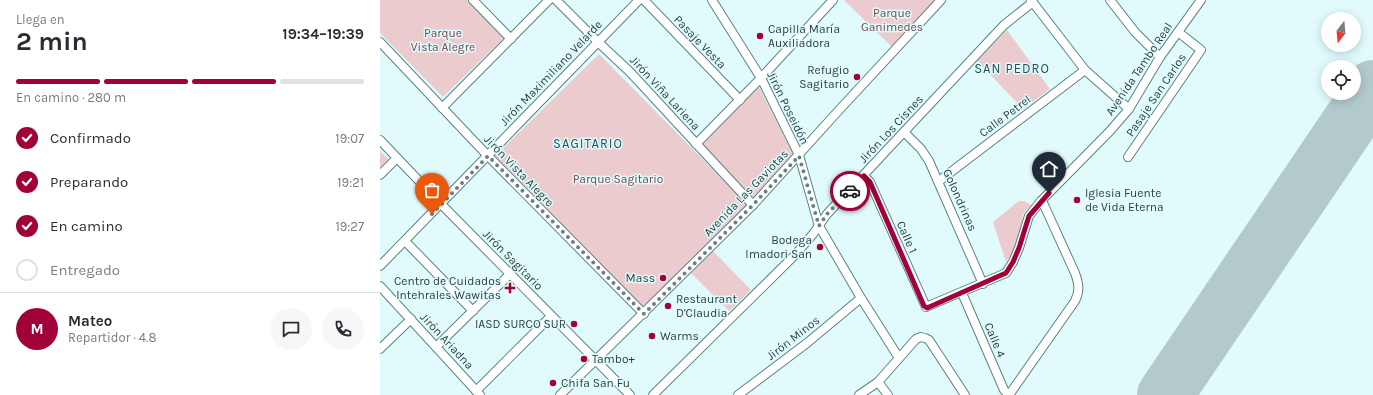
<!DOCTYPE html>
<html lang="es">
<head>
<meta charset="utf-8">
<style>
	:root { --surface:#fff; --page:#f7f7f7; --text:#2b2b33; --muted:#7c7c81; --line:#e1e1e2; --accent:#a10139 }
	body { margin:0; font-family:Karla,sans-serif; background:var(--page); color:var(--text); height:100vh; display:flex; flex-direction:column; font-size:15px; white-space:nowrap }
	* { box-sizing:border-box; margin:0 }
	p { font-size:13px; color:var(--muted) }
	.icon { flex:none; width:22px; height:22px; fill:none; stroke:currentColor; stroke-width:2; stroke-linecap:round; stroke-linejoin:round }
	.map { position:relative; flex:1; overflow:hidden }
	.drawer { display:flex; flex-direction:column; background:var(--surface); width:380px }
	.drawer>* { flex:none }
	.needle { width:26px; rotate:196deg }
	.fabs { position:absolute; left:941px; top:12px; display:grid; gap:8px }
	.fabs a { display:grid; place-items:center; width:40px; height:40px; border-radius:50%; background:var(--surface); box-shadow:0 2px 10px #0003; font-size:20px }
	.pin { position:absolute; display:grid; place-items:center; width:34px; height:34px; color:#fff; margin:-41px -17px; border-radius:50% 50% 50% 0; rotate:-45deg; box-shadow:0 0 4px #0007 }
	.pin .icon { rotate:45deg }
	.courier { position:absolute; display:grid; place-items:center; width:40px; height:40px; margin:-20px; border:3px solid #a10139; border-radius:50%; background:#fff; color:#222; box-shadow:0 1px 5px #0007 }
	.summary em { font-style:normal; font-weight:700 }
	.summary div { display:flex; flex-direction:column-reverse }
	.summary { display:flex; align-items:center; justify-content:space-between; height:68px; padding:0 16px }
	h1 { font-size:26px; font-weight:700; line-height:30px }
	.bar { display:grid; grid-template-columns:repeat(4,1fr); gap:6px 4px; align-content:center; height:48px; padding:0 16px }
	.bar i { height:5px; border-radius:3px; background:var(--line) }
	.bar .active { background:var(--accent) }
	.bar p { grid-column:span 4 }
	.line { display:flex; align-items:center; gap:10px; padding:0 16px; border-top:1px solid var(--line) }
	.line div { flex:1 }
	.round { display:grid; place-items:center; flex:none; width:42px; height:42px; border-radius:21px; background:var(--page) }
	ol { padding:0 16px; list-style:none }
	li { display:flex; align-items:center; gap:12px; height:44px }
	li p { margin-inline-start:auto }
	li .icon { padding:4px; border-radius:50%; background:var(--accent); color:#fff; stroke-width:4 }
	li:last-child { color:var(--muted) }
	li i { width:22px; height:22px; border:2px solid var(--line); border-radius:50% }
	main { display:flex; flex:1; min-height:0 }
	.map>svg:first-child { display:block }
	.green { fill:#ebcbce }
	.lines { fill:none; stroke-linecap:round; stroke-linejoin:round }
	.taxiway { stroke:#b2cacc; stroke-width:22 }
	.runway { stroke:#b2cacc; stroke-width:56 }
	.minor-casing { stroke:#598386; stroke-width:10 }
	.minor { stroke:#fff; stroke-width:8 }
	.done { stroke:#6b8082; stroke-width:4; stroke-dasharray:0 7.2 }
	.route { stroke:#a10139; stroke-width:5 }
	.poi-dot { fill:#a10139; stroke:#e1fbfd; stroke-width:1.5 }
	.labels { text-anchor:middle; stroke-width:3; stroke-linejoin:round; paint-order:stroke }
	.park-label { font-size:12px; fill:#7a454c; stroke:#e1fbfd }
	.poi-label { font-size:12px; fill:#2c3e3f; stroke:#e1fbfd; text-anchor:start }
	.street-label { font-size:12px; fill:#2c3e3f; stroke:#e1fbfd }
	.neighbourhood-label { font-size:13px; letter-spacing:1px; fill:#285154; stroke:#e1fbfd }
</style>
</head>
<body>
<main>
<section class="drawer">
<div class="summary"><div><h1>2 min</h1><p>Llega en</p></div><em>19:34–19:39</em></div>
<div class="bar"><i class="active"></i><i class="active"></i><i class="active"></i><i></i><p>En camino · 280 m</p></div>
<ol>
<li><svg class="icon" aria-label="check" viewBox="0 0 24 24"><path d="M5 12l5 5 9-10"/></svg>Confirmado<p>19:07</p></li>
<li><svg class="icon" aria-label="check" viewBox="0 0 24 24"><path d="M5 12l5 5 9-10"/></svg>Preparando<p>19:21</p></li>
<li><svg class="icon" aria-label="check" viewBox="0 0 24 24"><path d="M5 12l5 5 9-10"/></svg>En camino<p>19:27</p></li>
<li><i></i>Entregado</li>
</ol>
<div class="line" style="height:72px"><b class="round" style="background:var(--accent);color:#fff">M</b><div><b>Mateo</b><p>Repartidor · 4.8</p></div><a class="round"><svg class="icon" aria-label="chat" viewBox="0 0 24 24"><path d="M4 5h16v11H9l-5 4z"/></svg></a><a class="round"><svg class="icon" aria-label="phone" viewBox="0 0 24 24"><path d="M5 4h4l2 5-3 2q2 4 5 5l2-3 5 2v4C11 20 4 13 5 4z"/></svg></a></div>
</section>
<div class="map">
<svg width="993" height="395" viewBox="0 0 993 395">
	<rect width="100%" height="100%" fill="#e1fbfd"/>
	<g class="green">
		<polygon points="0,0 89,0 125,37 63,97 0,33"/>
		<polygon points="464,0 557,0 513,48"/>
		<polygon points="627,30 670,89 643,109 597,61"/>
		<polygon points="219,54 368,205 262,308 114,157"/>
		<polygon points="378,87 380,89 412,152 412,155 374,198 325,148 323,144"/>
		<polygon points="0,151 10,161 0,170"/>
		<polygon points="639,201 644,201 652,205 646,210 643,215 642,226 635,249 626,262 613,222"/>
		<polygon points="333,251 371,290 349,311 311,273"/>
	</g>
	<g class="lines">
		<polyline class="taxiway" points="971,121 979,117 993,115"/>
		<polyline class="runway" points="785,395 993,88"/>
		<g class="minor-casing">
			<g id="minor">
				<polyline points="93,0 131,39"/>
				<polyline points="176,0 218,42 250,72 373,205"/>
				<polyline points="264,0 360,100"/>
				<polyline points="332,0 381,78 419,155 439,226 481,298 519,358"/>
				<polyline points="651,0 705,70 749,109"/>
				<polyline points="730,0 755,32 780,57"/>
				<polyline points="0,42 108,156 264,314"/>
				<polyline points="62,108 169,0"/>
				<polyline points="524,132 541,149 549,161 603,284"/>
				<polyline points="0,140 61,204 250,395"/>
				<polyline points="316,144 381,78 453,0"/>
				<polyline points="748,157 821,50 798,32"/>
				<polyline points="0,175 17,158"/>
				<polyline points="484,176 490,182 546,307 626,273 633,262 639,248 649,216 661,201 730,131 749,109 780,57 821,0"/>
				<polyline points="559,181 705,70"/>
				<polyline points="25,241 93,311"/>
				<polyline points="0,266 259,0"/>
				<polyline points="0,286 100,395"/>
				<polyline points="582,293 624,390 629,395"/>
				<polyline points="56,347 130,274"/>
				<polyline points="0,349 31,319"/>
				<polyline points="498,382 508,395"/>
				<polyline points="96,391 171,316"/>
				<polyline points="180,395 373,205 460,109 561,0"/>
				<polyline points="273,395 415,255 433,234 447,214 624,25 653,2"/>
				<polyline points="358,395 427,343 481,298"/>
				<polyline points="479,395 498,382 536,339 541,337 545,338 549,340 585,395"/>
				<path d="M629 395 695 301C700 291 699 284 695 273L664 205 661 201"/>
			</g>
		</g>
		<use href="#minor" class="minor"/>
	</g>
	<g class="lines">
		<polyline class="done" points="52,214 108,156 264,314 373,205 419,156 439,226 447,214 470,191"/>
		<polyline class="route" points="470,191 484,176 490,182 544,306 547,308 626,273 633,262 639,248 649,216 669,193"/>
	</g>
	<g class="poi-dot">
		<circle cx="380" cy="36" r="4"/>
		<circle cx="477" cy="77" r="4"/>
		<circle cx="697" cy="200" r="4"/>
		<circle cx="440" cy="247" r="4"/>
		<circle cx="283" cy="278" r="4"/>
		<path d="M128 282h4v4h4v4h-4v4h-4v-4h-4v-4h4z"/>
		<circle cx="288" cy="306" r="4"/>
		<circle cx="194" cy="324" r="4"/>
		<circle cx="272" cy="336" r="4"/>
		<circle cx="204" cy="359" r="4"/>
		<circle cx="173" cy="383" r="4"/>
	</g>
	<g class="labels">
		<g class="park-label">
			<text x="512" y="17">Parque<tspan x="512" dy="14">Ganimedes</tspan></text>
			<text x="63" y="37">Parque<tspan x="63" dy="14">Vista Alegre</tspan></text>
			<text x="238" y="183">Parque Sagitario</text>
		</g>
		<g class="poi-label">
			<text x="388" y="33">Capilla María<tspan x="388" dy="14">Auxiliadora</tspan></text>
			<text x="469" y="74" text-anchor="end">Refugio<tspan x="469" dy="14">Sagitario</tspan></text>
			<text x="705" y="197">Iglesia Fuente<tspan x="705" dy="14">de Vida Eterna</tspan></text>
			<text x="432" y="244" text-anchor="end">Bodega<tspan x="432" dy="14">Imadori San</tspan></text>
			<text x="275" y="282" text-anchor="end">Mass</text>
			<text x="121" y="285" text-anchor="end">Centro de Cuidados<tspan x="121" dy="14">Intehrales Wawitas</tspan></text>
			<text x="296" y="303">Restaurant<tspan x="296" dy="14">D'Claudia</tspan></text>
			<text x="186" y="328" text-anchor="end">IASD SURCO SUR</text>
			<text x="280" y="340">Warms</text>
			<text x="212" y="363">Tambo+</text>
			<text x="181" y="387">Chifa San Fu</text>
		</g>
		<g class="street-label">
			<text transform="translate(320 42) rotate(46)" y="4">Pasaje Vesta</text>
			<text transform="translate(759 69) rotate(-56)" y="4">Avenida Tambo Real</text>
			<text transform="translate(171 73) rotate(-46)" y="4">Jirón Maximiliano Velarde</text>
			<text transform="translate(285 93) rotate(47)" y="4">Jirón Viña Lariena</text>
			<text transform="translate(776 95) rotate(-56)" y="4">Pasaje San Carlos</text>
			<text transform="translate(408 108) rotate(64)" y="4">Jirón Poseidón</text>
			<text transform="translate(625 116) rotate(-37)" y="4">Calle Petrel</text>
			<text transform="translate(511 129) rotate(-47)" y="4">Jirón Los Cisnes</text>
			<text transform="translate(139 171) rotate(46)" y="4">Jirón Vista Alegre</text>
			<text transform="translate(366 193) rotate(-46)" y="4">Avenida Las Gaviotas</text>
			<text transform="translate(580 200) rotate(66)" y="4">Golondrinas</text>
			<text transform="translate(527 237) rotate(66)" y="4">Calle 1</text>
			<text transform="translate(133 260) rotate(45)" y="4">Jirón Sagitario</text>
			<text transform="translate(413 338) rotate(-38)" y="4">Jirón Minos</text>
			<text transform="translate(615 340) rotate(67)" y="4">Calle 4</text>
			<text transform="translate(67 341) rotate(47)" y="4">Jirón Ariadna</text>
		</g>
		<g class="neighbourhood-label">
			<text x="632" y="73">SAN PEDRO</text>
			<text x="208" y="148">SAGITARIO</text>
		</g>
	</g>
</svg>
<div class="fabs">
<a><svg class="needle" viewBox="-14 -14 28 28"><path d="M0-13l5 13h-10z" fill="#e53935"/><path d="M0 13l5-13h-10z" fill="#7c7c81"/></svg></a>
<a><svg class="icon" aria-label="locate" viewBox="0 0 24 24"><circle cx="12" cy="12" r="6"/><path d="M12 2v4M12 18v4M2 12h4M18 12h4"/></svg></a>
</div>
<div class="pin" style="left:52px;top:214px;background:#ea580c"><svg class="icon" aria-label="bag" viewBox="0 0 24 24"><path d="M5 8h14l-1 12H6zM9 8a3 3 0 0 1 6 0"/></svg></div>
<div class="pin" style="left:669px;top:193px;background:#1f2937"><svg class="icon" aria-label="home" viewBox="0 0 24 24"><path d="M3 11l9-7 9 7M6 9v11h12V9"/></svg></div>
<div class="courier" style="left:470px;top:191px"><svg class="icon" aria-label="car" viewBox="0 0 24 24"><path d="M5 17H2v-5l4-1 3-4h7l3 4 3 1v5h-3M9 17h6M6 11h13"/><circle cx="7" cy="17" r="2"/><circle cx="17" cy="17" r="2"/></svg></div>
</div>
</main>
</body>
</html>
